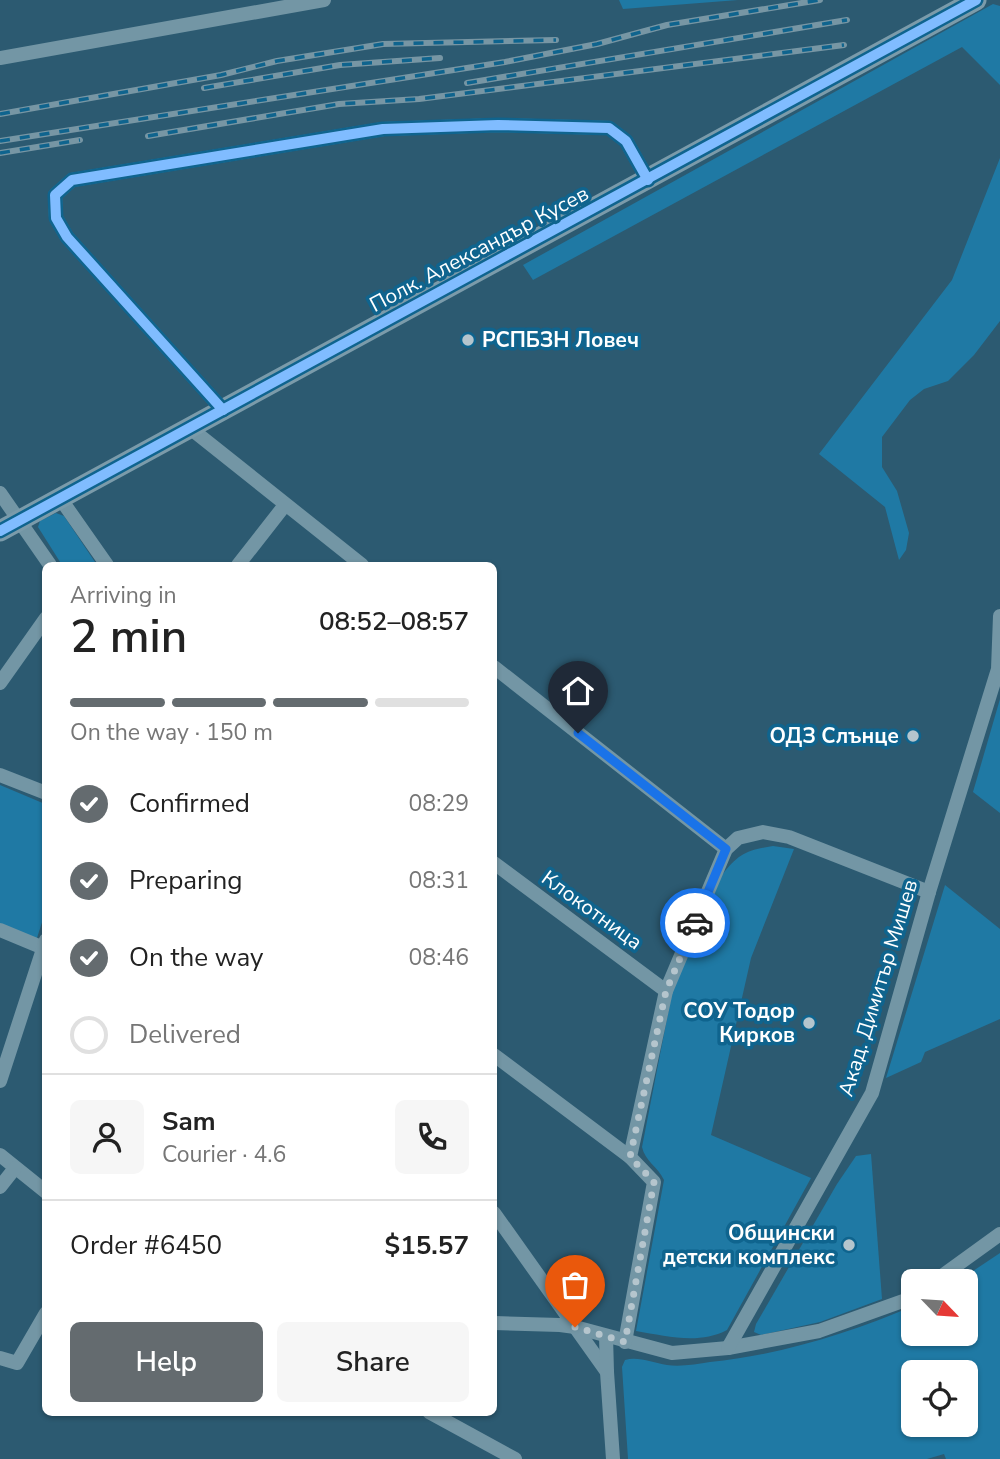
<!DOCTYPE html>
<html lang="en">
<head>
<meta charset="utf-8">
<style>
	:root { --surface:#fff; --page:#f6f6f6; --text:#222; --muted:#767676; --line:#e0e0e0; --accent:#646b6f }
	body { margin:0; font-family:"Nunito Sans",sans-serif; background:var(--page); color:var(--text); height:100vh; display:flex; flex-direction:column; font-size:26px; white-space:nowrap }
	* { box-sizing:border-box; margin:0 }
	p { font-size:23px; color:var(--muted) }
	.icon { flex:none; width:38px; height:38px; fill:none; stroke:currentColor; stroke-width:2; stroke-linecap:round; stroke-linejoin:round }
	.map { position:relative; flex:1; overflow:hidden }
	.side { position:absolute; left:42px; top:562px; width:455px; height:854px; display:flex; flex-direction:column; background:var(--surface); border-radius:10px; box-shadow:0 2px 5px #0004 }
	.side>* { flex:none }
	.needle { width:46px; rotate:115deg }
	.buttons { position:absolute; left:901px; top:1269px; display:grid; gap:14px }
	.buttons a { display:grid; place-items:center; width:77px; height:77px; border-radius:10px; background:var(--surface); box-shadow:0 2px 5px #0004; font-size:35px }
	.pin { position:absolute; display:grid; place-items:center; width:60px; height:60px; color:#fff; margin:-72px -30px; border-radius:50% 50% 50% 0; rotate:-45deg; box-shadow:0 0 7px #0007 }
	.pin .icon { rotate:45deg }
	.courier { position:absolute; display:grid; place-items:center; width:70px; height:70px; margin:-35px; border:5px solid #1a73e8; border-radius:50%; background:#fff; color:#222; box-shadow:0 2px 9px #0007 }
	.headline em { font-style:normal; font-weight:600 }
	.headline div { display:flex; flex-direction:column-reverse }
	.headline { display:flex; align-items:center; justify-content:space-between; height:119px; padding:0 28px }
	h1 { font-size:46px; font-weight:600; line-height:52px }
	.bar { display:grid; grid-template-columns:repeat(4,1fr); gap:10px 7px; align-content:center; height:84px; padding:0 28px }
	.bar i { height:9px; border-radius:5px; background:var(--line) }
	.bar .active { background:var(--accent) }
	.bar p { grid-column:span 4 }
	.line { display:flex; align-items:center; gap:18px; padding:0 28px; border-top:2px solid var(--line) }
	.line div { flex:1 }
	.round { display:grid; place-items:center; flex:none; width:74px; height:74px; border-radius:10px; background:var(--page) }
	ol { padding:0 28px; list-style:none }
	li { display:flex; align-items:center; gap:21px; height:77px }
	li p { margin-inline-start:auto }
	li .icon { padding:7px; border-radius:50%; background:var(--accent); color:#fff; stroke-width:4 }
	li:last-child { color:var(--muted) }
	li i { width:38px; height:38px; border:4px solid var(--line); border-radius:50% }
	.button { display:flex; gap:14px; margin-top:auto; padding:14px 28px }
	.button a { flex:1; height:80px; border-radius:10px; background:var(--accent); color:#fff; font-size:28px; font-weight:600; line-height:80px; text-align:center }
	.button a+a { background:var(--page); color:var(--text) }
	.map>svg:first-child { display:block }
	.green { fill:#1f79a4; fill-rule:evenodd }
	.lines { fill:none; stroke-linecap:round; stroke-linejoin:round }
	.street { stroke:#7396a5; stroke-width:14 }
	.secondary { stroke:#7b9baa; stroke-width:21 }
	.rail-casing { stroke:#7796a4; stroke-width:6 }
	.rail { stroke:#0f648e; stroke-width:3.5; stroke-dasharray:10; stroke-linecap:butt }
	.cycleway-casing { stroke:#0f648e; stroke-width:15 }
	.cycleway { stroke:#80bcff; stroke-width:10 }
	.done { stroke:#b5c5cd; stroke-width:7; stroke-dasharray:0 12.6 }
	.route { stroke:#1a73e8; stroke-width:9 }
	.poi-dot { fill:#b5c5cd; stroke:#0f648e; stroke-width:2.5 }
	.labels { text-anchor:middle; stroke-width:7; stroke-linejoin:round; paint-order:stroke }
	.street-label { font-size:21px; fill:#fff; stroke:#0f648e }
	.poi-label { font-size:21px; font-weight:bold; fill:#fff; stroke:#0f648e; text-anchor:end }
</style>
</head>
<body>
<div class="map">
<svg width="1000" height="1459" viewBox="0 0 1000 1459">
	<rect width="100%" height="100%" fill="#2c5a71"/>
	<g class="green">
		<polygon points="619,0 738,0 623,9"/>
		<polygon points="993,4 1000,6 1000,85 962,47 533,280 523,265"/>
		<polygon points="1000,158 1000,321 974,355 948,381 924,389 910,400 882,437 882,467 897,491 909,533 906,550 899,560 885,507 819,454 952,280"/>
		<polygon points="56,513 64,516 97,565 62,565 38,527 40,521"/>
		<polygon points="1000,699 1000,813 973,792"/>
		<polygon points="0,785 45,804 45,913 36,941 0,927"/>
		<path d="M773 846 794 849 751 958 711 1135 811 1178 727 1330C698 1345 667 1336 636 1331L664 1180C658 1167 645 1161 642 1147L672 993 722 875C738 854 747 850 773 846Z"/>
		<polygon points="945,885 1000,929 1000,1019 925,1052 921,1062 886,1078"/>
		<polygon points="871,1154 882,1299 820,1322 761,1335 754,1332 756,1324 837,1184 856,1156"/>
		<path d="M1000 1253V1459H946L944 1454 927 1459H628L622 1367 625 1360C638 1356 653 1363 667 1365 681 1367 697 1364 710 1362 780 1355 850 1333 913 1306L914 1334H966V1281H958ZM914 1372H966V1424H914Z"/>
	</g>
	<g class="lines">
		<g class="street">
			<polyline points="0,58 324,0"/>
			<polyline points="223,410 67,237 56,218 55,195 72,180 383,129 498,125 609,128 626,141 648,180"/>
			<polyline points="190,428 362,565"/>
			<polyline points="0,493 50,565"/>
			<polyline points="60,498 107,565"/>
			<polyline points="238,565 285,505"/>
			<polyline points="494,667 726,849"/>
			<polyline points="0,683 46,618"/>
			<polyline points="0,775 46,793"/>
			<polyline points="494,863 666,991"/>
			<polyline points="0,930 46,949"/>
			<polyline points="494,1055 630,1157"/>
			<polyline points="0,1081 46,940"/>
			<polyline points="0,1155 46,1192"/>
			<polyline points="0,1187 15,1168"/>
			<polyline points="494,1213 607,1372 613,1459"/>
			<polyline points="935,1281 1000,1234"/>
			<polyline points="494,1323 560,1325 575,1327 672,1353 728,1348 819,1331 914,1297"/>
			<polyline points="606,1336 607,1372"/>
			<polyline points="625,1342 654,1182 630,1157 666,991 726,849 738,838 763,832 789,837 929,892"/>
			<polyline points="728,1348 872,1093 929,892 998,669 1000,616"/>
			<polyline points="0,1358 17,1363 46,1313"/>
			<polyline points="429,1412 515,1459"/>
		</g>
		<polyline class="secondary" points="0,531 976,0"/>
		<g class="rail-casing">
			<g id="rail">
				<polyline points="467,83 847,20"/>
				<polyline points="204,88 340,65 440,58"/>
				<polyline points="0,114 221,75 277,61 383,44 556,40"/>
				<polyline points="148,136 339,104 419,99 844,45"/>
				<polyline points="0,141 505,62 597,44 667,25 820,0"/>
				<polyline points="0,153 80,140"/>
			</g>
		</g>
		<use href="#rail" class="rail"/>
		<g class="cycleway-casing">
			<g id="cycleway">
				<polyline points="223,410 67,237 56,218 55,195 72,180 383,129 498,125 609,128 626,141 648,180"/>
				<polyline points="0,531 976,0"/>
			</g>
		</g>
		<use href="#cycleway" class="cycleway"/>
	</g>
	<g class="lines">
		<polyline class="done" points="575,1327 625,1342 654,1182 630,1157 666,991 695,923"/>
		<polyline class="route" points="578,733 726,849 695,923"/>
	</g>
	<g class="poi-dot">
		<circle cx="468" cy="340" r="7"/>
		<circle cx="913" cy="736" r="7"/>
		<circle cx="809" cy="1023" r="7"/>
		<circle cx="849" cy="1245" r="7"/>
	</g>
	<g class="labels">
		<g class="street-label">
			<text transform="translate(479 249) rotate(-28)" y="7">Полк. Александър Кусев</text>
			<text transform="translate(592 910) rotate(36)" y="7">Клокотница</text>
			<text transform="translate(878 988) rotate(-73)" y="7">Акад. Димитър Мишев</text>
		</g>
		<g class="poi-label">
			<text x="482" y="347" text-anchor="start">РСПБЗН Ловеч</text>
			<text x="899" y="743">ОДЗ Слънце</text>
			<text x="795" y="1018">СОУ Тодор<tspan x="795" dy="24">Кирков</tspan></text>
			<text x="835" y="1240">Общински<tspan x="835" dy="24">детски комплекс</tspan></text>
		</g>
	</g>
</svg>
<div class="buttons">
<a><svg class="needle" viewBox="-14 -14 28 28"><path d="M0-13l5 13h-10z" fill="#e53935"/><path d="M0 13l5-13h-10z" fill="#767676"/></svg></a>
<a><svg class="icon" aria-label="locate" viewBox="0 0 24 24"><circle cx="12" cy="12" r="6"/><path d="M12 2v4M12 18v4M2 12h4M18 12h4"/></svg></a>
</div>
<div class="pin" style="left:575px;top:1327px;background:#ea580c"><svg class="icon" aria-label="bag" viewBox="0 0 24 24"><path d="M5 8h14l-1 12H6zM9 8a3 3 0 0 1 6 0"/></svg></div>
<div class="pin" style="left:578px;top:733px;background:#1f2937"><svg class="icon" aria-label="home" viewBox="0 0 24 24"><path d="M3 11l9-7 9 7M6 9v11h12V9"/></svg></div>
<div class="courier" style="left:695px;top:923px"><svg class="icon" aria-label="car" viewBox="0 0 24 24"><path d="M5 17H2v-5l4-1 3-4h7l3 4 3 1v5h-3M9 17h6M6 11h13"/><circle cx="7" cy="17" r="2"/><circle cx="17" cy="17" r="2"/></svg></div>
<section class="side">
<div class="headline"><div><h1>2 min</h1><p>Arriving in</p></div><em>08:52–08:57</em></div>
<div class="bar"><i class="active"></i><i class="active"></i><i class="active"></i><i></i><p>On the way · 150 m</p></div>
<ol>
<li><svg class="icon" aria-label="check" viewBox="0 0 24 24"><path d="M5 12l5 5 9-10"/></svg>Confirmed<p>08:29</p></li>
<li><svg class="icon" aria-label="check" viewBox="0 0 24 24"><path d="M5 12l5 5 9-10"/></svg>Preparing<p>08:31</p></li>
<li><svg class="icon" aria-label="check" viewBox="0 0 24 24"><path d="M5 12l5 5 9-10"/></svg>On the way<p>08:46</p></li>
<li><i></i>Delivered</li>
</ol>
<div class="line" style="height:126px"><a class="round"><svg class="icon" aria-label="person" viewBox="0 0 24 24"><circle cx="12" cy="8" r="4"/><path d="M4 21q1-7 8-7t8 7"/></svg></a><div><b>Sam</b><p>Courier · 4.6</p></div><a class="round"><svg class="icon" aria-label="phone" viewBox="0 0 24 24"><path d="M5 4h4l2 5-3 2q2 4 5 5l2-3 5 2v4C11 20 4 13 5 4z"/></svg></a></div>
<div class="line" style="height:91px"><div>Order #6450</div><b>$15.57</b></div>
<div class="button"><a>Help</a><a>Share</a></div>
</section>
</div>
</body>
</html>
